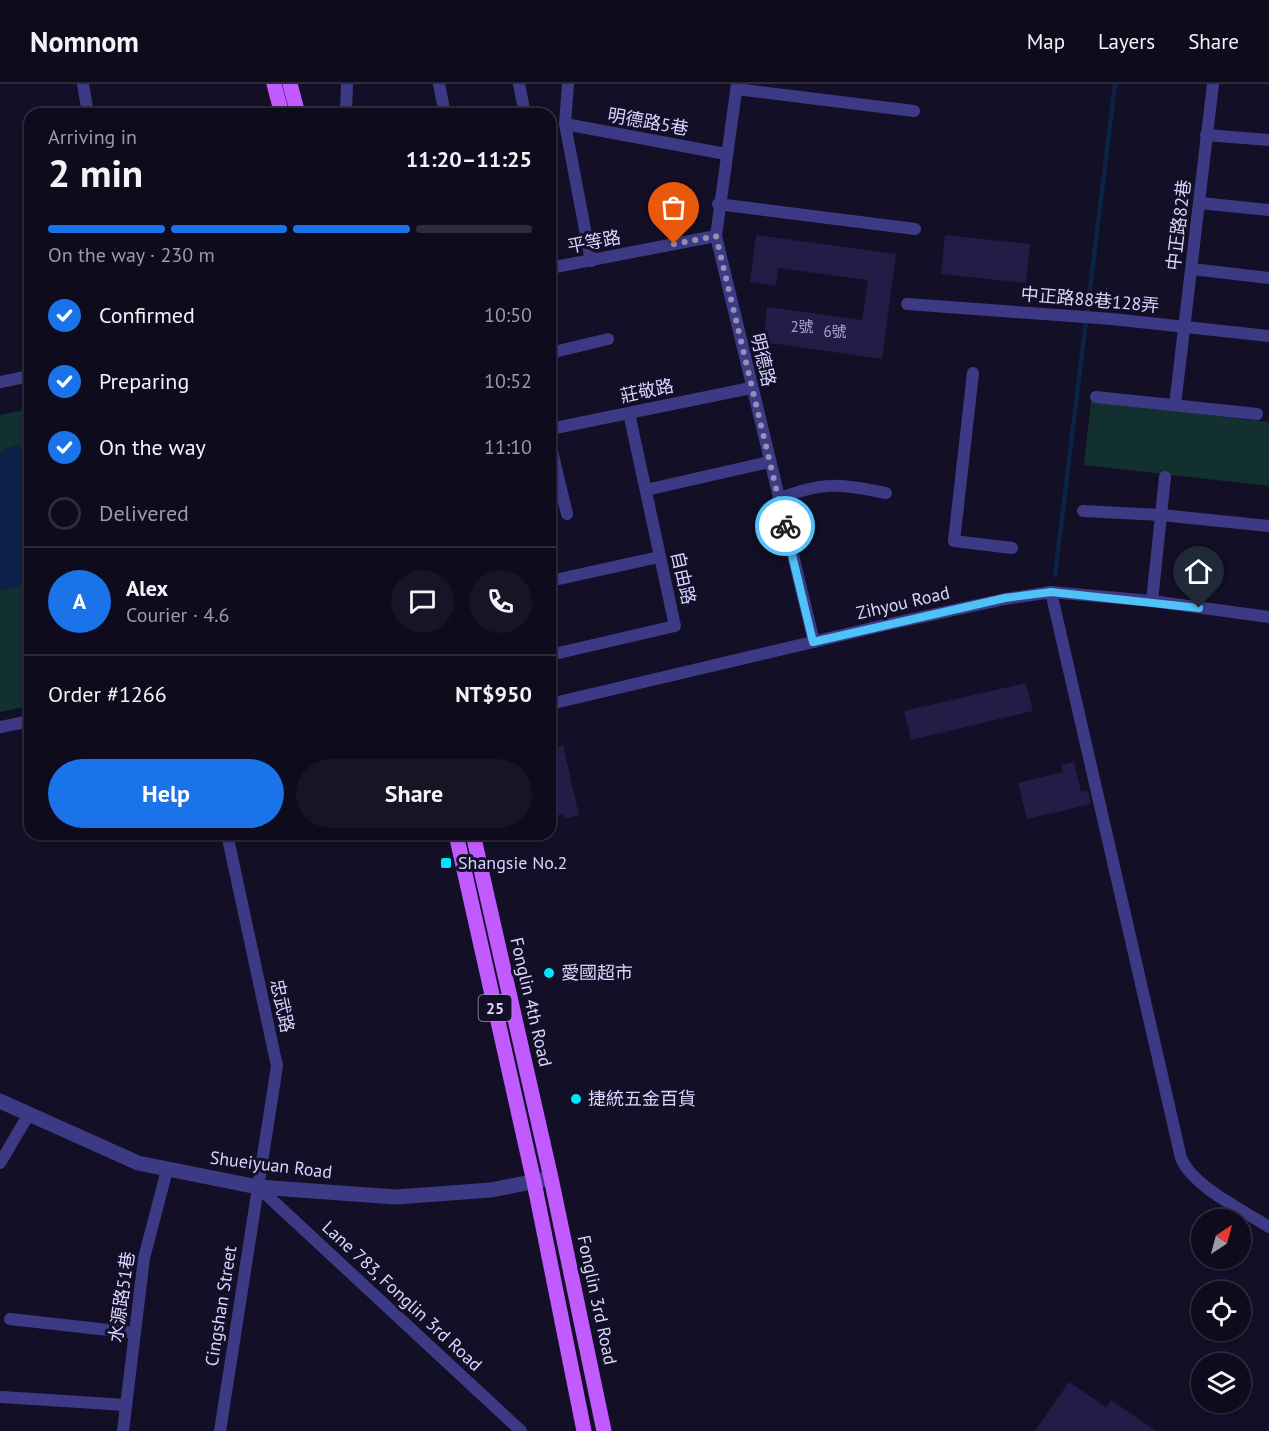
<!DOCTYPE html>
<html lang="en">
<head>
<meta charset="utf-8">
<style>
	:root { --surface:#0e0b1c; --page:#171425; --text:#f1f3f6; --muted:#9b9ba3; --line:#2e2b3b; --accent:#1a73e8 }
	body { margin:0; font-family:"PT Sans","Noto Sans TC",sans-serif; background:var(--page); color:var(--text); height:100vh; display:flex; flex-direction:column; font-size:22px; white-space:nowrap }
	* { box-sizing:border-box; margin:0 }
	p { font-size:20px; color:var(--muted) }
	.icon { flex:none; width:33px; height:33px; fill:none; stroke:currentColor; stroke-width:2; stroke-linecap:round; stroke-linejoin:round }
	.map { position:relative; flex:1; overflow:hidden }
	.drawer { position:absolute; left:24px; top:24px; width:532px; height:732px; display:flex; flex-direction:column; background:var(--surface); border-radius:18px; box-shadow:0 2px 4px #0004,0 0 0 2px var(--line) }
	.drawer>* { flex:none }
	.needle { width:39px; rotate:36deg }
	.buttons { position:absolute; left:1191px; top:1125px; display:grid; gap:12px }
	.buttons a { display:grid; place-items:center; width:60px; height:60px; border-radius:50%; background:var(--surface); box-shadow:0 2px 4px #0004,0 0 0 2px var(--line); font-size:30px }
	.pin { position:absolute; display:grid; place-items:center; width:51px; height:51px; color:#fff; margin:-62px -26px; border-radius:50% 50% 50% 0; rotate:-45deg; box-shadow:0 0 6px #0007 }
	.pin .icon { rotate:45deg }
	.courier { position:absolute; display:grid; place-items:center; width:60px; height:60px; margin:-30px; border:4px solid #4fc3f7; border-radius:50%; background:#fff; color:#222; box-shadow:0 2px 8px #0007 }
	.summary em { font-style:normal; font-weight:800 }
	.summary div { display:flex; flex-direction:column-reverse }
	.summary { display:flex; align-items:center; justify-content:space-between; height:102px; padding:0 24px }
	h1 { font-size:39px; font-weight:800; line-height:45px }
	.bar { display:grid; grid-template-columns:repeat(4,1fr); gap:9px 6px; align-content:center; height:72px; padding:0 24px }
	.bar i { height:8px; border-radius:4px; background:var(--line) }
	.bar .on { background:var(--accent) }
	.bar p { grid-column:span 4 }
	.line { display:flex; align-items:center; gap:15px; padding:0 24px; border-top:2px solid var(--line) }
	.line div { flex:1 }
	.round { display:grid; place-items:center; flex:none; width:63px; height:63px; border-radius:32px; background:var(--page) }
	ol { padding:0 24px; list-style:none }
	li { display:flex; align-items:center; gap:18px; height:66px }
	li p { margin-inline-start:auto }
	li .icon { padding:6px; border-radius:50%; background:var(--accent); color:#fff; stroke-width:4 }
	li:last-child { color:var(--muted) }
	li i { width:33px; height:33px; border:3px solid var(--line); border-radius:50% }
	.primary-button { display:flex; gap:12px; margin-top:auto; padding:12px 24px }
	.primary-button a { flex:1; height:69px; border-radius:36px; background:var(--accent); color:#fff; font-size:24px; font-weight:800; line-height:69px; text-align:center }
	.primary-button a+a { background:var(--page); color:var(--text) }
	header { display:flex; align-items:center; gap:36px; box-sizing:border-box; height:84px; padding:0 30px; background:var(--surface); border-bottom:2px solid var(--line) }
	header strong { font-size:28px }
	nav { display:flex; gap:33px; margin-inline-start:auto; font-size:21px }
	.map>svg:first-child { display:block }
	.green { fill:#12302f }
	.water { fill:#0c2248 }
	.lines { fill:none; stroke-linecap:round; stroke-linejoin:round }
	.stream { stroke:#0c2248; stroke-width:4.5 }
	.building { fill:#241b47 }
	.minor { stroke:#3d3a85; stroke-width:12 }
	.tertiary { stroke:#3d3a85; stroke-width:15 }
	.primary { stroke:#c25bff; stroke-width:15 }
	.done { stroke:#948fb3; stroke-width:6; stroke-dasharray:0 10.8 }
	.route { stroke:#4fc3f7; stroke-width:8 }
	.poi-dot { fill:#00e5ff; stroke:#130f26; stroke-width:2 }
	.labels { text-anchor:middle; stroke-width:6; stroke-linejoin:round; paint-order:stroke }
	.number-label { font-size:15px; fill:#aca6d1 }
	.shield { fill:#130f26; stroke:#9e99be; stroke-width:1.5 }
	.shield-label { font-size:16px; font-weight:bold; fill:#d9d4ff }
	.street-label { font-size:18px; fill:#d9d4ff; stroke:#130f26 }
	.poi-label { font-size:18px; fill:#d9d4ff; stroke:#130f26; text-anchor:start }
</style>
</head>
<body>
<header>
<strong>Nomnom</strong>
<nav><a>Map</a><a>Layers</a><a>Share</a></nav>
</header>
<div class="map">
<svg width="1269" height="1347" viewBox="0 0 1269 1347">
	<rect width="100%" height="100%" fill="#130f26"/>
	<g class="green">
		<polygon points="1091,317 1269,338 1269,402 1084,381"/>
		<polygon points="30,325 30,622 0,628 0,331"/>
	</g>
	<polygon class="water" points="14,361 30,361 30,501 0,506 0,368"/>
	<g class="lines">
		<polyline class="stream" points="1055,491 1115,0"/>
	</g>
	<g class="building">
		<polygon points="756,151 896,170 882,275 763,258 767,223 862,236 868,196 778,184 776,202 750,198"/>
		<polygon points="945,151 1030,160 1026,199 941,190"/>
		<polygon points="1026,599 1033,627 911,656 904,627"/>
		<polygon points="563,661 579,731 565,735 563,730 550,733 550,664"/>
		<polygon points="1074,678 1081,708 1088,706 1091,720 1027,735 1018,699 1063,688 1061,681"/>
		<polygon points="1069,1298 1106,1323 1111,1316 1156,1347 1035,1347"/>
	</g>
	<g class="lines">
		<g class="minor">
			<polyline points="83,0 88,30"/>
			<polyline points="439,0 445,30"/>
			<polyline points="519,0 525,30"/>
			<polyline points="568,0 565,40 591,177"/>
			<polyline points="737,0 716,152 814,558"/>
			<polyline points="736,5 914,27"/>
			<polyline points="346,30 347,0"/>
			<polyline points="565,40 726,70"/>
			<polyline points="1206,51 1269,56"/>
			<polyline points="1200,119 1269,126"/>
			<polyline points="718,120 915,145"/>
			<polyline points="550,184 716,152"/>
			<polyline points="1192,185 1269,194"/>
			<polyline points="907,220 1112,235 1269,252"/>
			<polyline points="550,269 608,255"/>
			<polyline points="973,289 954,457 1012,464"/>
			<polyline points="0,298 30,292"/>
			<polyline points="1096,313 1257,330"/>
			<polyline points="1175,321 1213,0"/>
			<polyline points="550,345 751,304"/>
			<polyline points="550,359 567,430"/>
			<polyline points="646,406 769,378"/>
			<path d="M778 415C823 397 840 400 886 409"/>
			<polyline points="1083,427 1161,431 1269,442"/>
			<polyline points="550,497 659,473"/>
			<path d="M1051 508 1181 1074C1193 1103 1243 1126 1269 1143"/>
			<polyline points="1152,517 1165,393"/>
			<polyline points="550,571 675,542 629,329"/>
			<polyline points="550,620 885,541 1005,515 1051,508 1152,517 1269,533"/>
			<polyline points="0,643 30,637"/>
			<polyline points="0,1079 29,1030"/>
			<polyline points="258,1103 521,1347"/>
			<polyline points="10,1235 135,1249"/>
			<polyline points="2,1313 126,1321"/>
			<polyline points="123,1347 144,1174 167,1086"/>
			<polyline points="220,1347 277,982 227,750"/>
		</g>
		<polyline class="tertiary" points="0,1017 138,1079 258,1103 396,1113 491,1106 547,1095"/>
		<g class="primary">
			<polyline points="274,0 282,30"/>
			<polyline points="290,0 298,30"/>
			<polyline points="456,750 534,1098 584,1347"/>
			<polyline points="473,750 551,1094 604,1347"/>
		</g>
	</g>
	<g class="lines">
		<polyline class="done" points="674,160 716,152 785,442"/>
		<polyline class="route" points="785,442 813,558 1005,514 1051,508 1199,524"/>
	</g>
	<g class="poi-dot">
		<rect x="440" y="773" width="12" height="12" rx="3"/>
		<circle cx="549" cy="889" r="6"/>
		<circle cx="576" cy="1015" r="6"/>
	</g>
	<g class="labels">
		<g class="number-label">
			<text x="802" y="248">2號</text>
			<text x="835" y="253">6號</text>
		</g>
		<rect class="shield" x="478.5" y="911" width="33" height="26" rx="4.5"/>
		<g class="shield-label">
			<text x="495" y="930">25</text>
		</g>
		<g class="street-label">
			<text transform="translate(648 38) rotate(10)" y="6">明德路5巷</text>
			<text transform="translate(1179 141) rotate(-83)" y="6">中正路82巷</text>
			<text transform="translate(594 158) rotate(-11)" y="6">平等路</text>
			<text transform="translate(1090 216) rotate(5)" y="6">中正路88巷128弄</text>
			<text transform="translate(763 276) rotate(77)" y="6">明德路</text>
			<text transform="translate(647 307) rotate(-12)" y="6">莊敬路</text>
			<text transform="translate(683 494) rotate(77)" y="6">自由路</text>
			<text transform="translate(903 519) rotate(-13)" y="6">Zihyou Road</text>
			<text transform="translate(531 918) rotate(77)" y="6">Fonglin 4th Road</text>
			<text transform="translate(282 922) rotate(78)" y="6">忠武路</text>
			<text transform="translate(271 1081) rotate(7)" y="6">Shueiyuan Road</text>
			<text transform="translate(402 1212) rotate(43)" y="6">Lane 783, Fonglin 3rd Road</text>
			<text transform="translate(122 1213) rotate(-82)" y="6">水源路51巷</text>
			<text transform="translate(597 1216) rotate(78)" y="6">Fonglin 3rd Road</text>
			<text transform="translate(221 1222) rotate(-81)" y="6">Cingshan Street</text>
		</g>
		<g class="poi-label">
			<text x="458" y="785">Shangsie No.2</text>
			<text x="561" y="895">愛國超市</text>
			<text x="588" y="1021">捷統五金百貨</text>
		</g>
	</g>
</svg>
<div class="buttons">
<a><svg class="needle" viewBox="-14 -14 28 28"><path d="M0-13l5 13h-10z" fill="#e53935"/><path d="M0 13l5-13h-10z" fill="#9b9ba3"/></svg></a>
<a><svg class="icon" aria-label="locate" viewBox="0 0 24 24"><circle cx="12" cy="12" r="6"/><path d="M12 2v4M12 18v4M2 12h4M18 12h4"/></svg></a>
<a><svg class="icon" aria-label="layers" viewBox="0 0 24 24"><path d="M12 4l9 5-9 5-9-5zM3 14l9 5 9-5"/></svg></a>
</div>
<div class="pin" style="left:674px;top:160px;background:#ea580c"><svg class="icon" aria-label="bag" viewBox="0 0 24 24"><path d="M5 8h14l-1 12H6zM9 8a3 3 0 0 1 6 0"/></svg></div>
<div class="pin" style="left:1199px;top:524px;background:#1f2937"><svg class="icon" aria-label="home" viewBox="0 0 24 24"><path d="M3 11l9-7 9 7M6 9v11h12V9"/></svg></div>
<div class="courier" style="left:785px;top:442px"><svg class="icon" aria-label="bike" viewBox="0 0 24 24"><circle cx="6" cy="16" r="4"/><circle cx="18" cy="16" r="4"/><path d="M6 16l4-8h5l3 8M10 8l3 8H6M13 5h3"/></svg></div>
<section class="drawer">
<div class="summary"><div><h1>2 min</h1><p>Arriving in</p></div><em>11:20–11:25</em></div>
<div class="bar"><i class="on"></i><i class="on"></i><i class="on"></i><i></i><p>On the way · 230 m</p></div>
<ol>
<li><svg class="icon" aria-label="check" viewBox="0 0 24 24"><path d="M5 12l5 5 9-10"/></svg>Confirmed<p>10:50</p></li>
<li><svg class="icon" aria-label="check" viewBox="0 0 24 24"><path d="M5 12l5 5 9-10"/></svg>Preparing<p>10:52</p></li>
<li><svg class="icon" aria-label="check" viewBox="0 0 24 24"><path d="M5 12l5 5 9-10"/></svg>On the way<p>11:10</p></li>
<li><i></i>Delivered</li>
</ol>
<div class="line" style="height:108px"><b class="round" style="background:var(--accent);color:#fff">A</b><div><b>Alex</b><p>Courier · 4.6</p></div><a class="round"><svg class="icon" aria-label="chat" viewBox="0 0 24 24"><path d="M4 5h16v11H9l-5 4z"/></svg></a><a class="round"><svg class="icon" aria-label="phone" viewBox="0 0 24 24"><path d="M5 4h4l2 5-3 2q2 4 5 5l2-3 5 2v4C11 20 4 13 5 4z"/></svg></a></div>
<div class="line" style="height:78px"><div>Order #1266</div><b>NT$950</b></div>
<div class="primary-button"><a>Help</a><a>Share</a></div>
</section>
</div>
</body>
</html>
